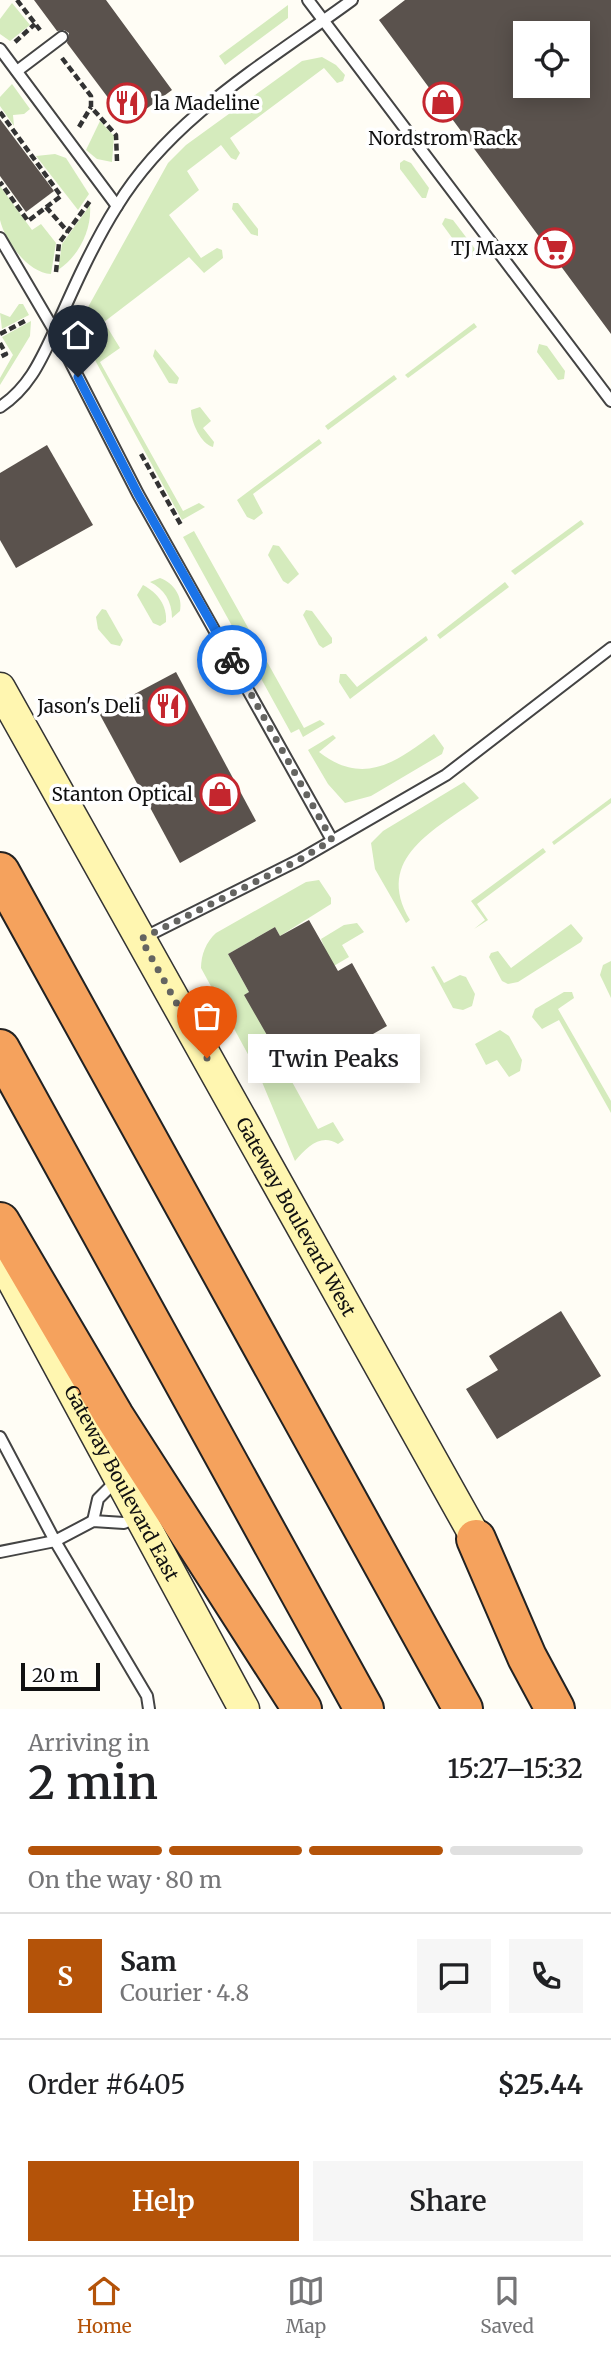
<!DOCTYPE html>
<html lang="en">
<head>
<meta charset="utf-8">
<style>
	:root { --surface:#fff; --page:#f6f6f6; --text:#202124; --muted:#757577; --line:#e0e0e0; --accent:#b45309 }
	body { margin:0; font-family:Merriweather,serif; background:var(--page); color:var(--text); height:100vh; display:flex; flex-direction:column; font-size:26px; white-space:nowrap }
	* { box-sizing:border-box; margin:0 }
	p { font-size:23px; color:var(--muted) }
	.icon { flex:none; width:38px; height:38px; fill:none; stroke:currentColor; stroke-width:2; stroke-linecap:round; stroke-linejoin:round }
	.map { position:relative; height:1709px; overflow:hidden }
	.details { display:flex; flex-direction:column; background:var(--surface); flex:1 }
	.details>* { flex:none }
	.tools { position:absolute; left:513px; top:21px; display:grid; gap:14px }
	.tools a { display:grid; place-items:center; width:77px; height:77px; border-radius:0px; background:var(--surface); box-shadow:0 4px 18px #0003; font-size:35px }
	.scale { position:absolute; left:21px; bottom:18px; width:79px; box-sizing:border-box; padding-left:7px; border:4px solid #111; border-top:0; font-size:19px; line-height:24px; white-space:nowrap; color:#111; -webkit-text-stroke:5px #fff; paint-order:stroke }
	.pin { position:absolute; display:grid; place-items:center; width:60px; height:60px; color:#fff; margin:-72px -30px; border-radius:50% 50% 50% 0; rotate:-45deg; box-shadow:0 0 7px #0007 }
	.pin .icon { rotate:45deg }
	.courier { position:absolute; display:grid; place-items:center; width:70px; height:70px; margin:-35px; border:5px solid #1a73e8; border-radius:50%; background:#fff; color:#222; box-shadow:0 2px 9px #0007 }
	.bubble { position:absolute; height:49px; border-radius:0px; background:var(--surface); box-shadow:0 4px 18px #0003; font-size:23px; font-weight:600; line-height:49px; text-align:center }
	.overview em { font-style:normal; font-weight:600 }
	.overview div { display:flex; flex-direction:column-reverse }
	.overview { display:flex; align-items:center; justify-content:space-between; height:119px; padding:0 28px }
	h1 { font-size:46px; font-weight:600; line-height:52px }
	.bar { display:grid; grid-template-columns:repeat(4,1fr); gap:10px 7px; align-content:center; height:84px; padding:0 28px }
	.bar i { height:9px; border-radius:5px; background:var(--line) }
	.bar .selected { background:var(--accent) }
	.bar p { grid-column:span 4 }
	.line { display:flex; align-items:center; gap:18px; padding:0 28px; border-top:2px solid var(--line) }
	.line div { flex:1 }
	.round { display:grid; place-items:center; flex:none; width:74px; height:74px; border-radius:0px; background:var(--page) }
	.action { display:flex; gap:14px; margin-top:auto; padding:14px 28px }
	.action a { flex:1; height:80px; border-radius:0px; background:var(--accent); color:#fff; font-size:28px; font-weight:600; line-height:80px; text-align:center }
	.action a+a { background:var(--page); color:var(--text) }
	.tabs { display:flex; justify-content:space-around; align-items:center; height:98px; border-top:2px solid var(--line); background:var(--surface); font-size:19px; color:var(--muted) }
	.tabs a { display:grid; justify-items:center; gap:4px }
	.tabs .selected { color:var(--accent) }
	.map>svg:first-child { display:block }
	.green { fill:#d5ebbd }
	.building { fill:#5a524d; fill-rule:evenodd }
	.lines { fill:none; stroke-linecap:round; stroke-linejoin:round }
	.service-casing { stroke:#444; stroke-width:14 }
	.secondary-casing { stroke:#333; stroke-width:33 }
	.motorway-casing { stroke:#222; stroke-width:42 }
	.path { stroke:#333; stroke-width:4.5; stroke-dasharray:7 3.5; stroke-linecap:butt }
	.service { stroke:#fff; stroke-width:10 }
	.secondary { stroke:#fff6b0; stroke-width:30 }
	.motorway { stroke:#f5a25d; stroke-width:38 }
	.done { stroke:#646461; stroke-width:7; stroke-dasharray:0 12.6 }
	.route { stroke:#1a73e8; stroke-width:9 }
	.labels { text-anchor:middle; stroke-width:7; stroke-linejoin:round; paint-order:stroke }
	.poi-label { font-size:19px; fill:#111; stroke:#fff; text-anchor:end }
	.street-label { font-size:19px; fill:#111; stroke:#fff }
</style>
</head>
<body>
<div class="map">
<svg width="611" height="1709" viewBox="0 0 611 1709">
	<rect width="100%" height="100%" fill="#fffdf5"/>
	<g class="green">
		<polygon points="12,3 30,25 10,41 0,34 0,19"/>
		<polygon points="288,5 288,18 225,65 219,56"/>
		<polygon points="322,57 336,65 345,75 343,81 337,83 324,68 230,138 240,153 236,160 231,158 221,145 187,171 199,190 169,215 201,258 217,248 222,250 223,258 204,273 189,257 104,322 120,348 100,362 183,511 199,503 205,507 182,520 77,327 168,163 186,145 302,61"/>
		<polygon points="12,84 30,109 24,114 13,115 14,126 0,106 0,97"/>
		<polygon points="100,121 114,136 112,162 97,159 86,150"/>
		<polygon points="55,154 66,158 89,194 78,210 36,156"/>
		<polygon points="404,160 411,163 429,188 426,198 422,198 400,169 400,163"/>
		<path d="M0 186 32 230 41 224 56 243 51 274C28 273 5 241 0 220 0 210 0 196 0 186Z"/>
		<polygon points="233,203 238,203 258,229 258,236 251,234 232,209"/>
		<path d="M90 205C92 230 79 256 58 270L62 244Z"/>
		<polygon points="445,218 453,220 475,249 474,256 466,257 442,224"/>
		<polygon points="19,304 23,304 29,315 2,329 0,313 10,317"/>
		<polygon points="31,321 30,336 0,385 0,378 13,355 2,337"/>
		<polygon points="474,323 477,327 408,378 405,375"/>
		<polygon points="539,344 547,346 565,371 564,379 558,380 537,352"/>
		<polygon points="155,349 179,378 177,384 169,383 153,356"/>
		<polygon points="394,375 397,379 328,430 325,426"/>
		<path d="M200 407 211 421 203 428 214 442 213 447C201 444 191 422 191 410Z"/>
		<polygon points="319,439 322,443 253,494 263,513 254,520 247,517 237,500"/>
		<polygon points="581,520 584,524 515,575 511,571"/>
		<polygon points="194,531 304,728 320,720 325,724 303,737 299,729 291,733 183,537"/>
		<polygon points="273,545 279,546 299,574 288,584 283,581 268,555"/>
		<path d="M160 578C174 583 183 597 180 611L172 618C172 601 164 589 150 582Z"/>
		<polygon points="505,582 509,587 440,639 437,635"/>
		<path d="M143 585C158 593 167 605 166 622L160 626 153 623 137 595Z"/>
		<polygon points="102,609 106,610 123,640 120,646 111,644 98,629 96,617"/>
		<polygon points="306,610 312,611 332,638 332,643 323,648 319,645 303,615"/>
		<polygon points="426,636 428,640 350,699 339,682 340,674 346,674 357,687"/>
		<path d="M434 734 444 748 442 754 371 796 345 803 328 784 308 750 333 735 336 738 319 752C363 786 395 763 434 734Z"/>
		<path d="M464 782 479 798C436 829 373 858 410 920L406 923 375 869 371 843 383 831Z"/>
		<polygon points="611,798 611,803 554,845 552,842"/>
		<polygon points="543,848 546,852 477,904 488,920 474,929 485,920 471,901"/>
		<path d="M319 880 331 898V904L280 936 275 927 228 954 249 992 245 995 284 1062 314 1045 323 1062 291 1080 318 1129 333 1122 344 1140 338 1144C321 1133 307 1147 295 1161L262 1082 259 1068 250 1058 201 968C201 955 206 942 216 933L306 882Z"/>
		<polygon points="357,923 364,932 342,945 349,957 332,967 321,939 344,925"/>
		<polygon points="571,924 583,938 581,942 518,982 508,984 502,981 489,957 491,953 498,951 511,968"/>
		<polygon points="611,961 611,998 600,975 603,965"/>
		<polygon points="434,966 444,983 460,975 466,977 475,994 472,1006 463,1010 453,1008 431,967"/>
		<polygon points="564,992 572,992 574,998 558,1009 611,1101 611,1113 559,1020 542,1029 532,1017 535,1009"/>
		<polygon points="500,1030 509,1036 522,1060 520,1071 509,1077 497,1060 486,1065 475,1044"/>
	</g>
	<g class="building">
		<polygon points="34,0 106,0 172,90 127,123 67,43 69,33 64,30 57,31"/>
		<path d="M405 0H611V334L379 20ZM525 33H578V86H525Z"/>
		<polygon points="0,119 54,191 26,212 0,176"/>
		<polygon points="47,445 93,525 16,568 0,540 0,473"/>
		<polygon points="176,672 256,821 180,863 99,713"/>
		<polygon points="309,920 338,971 352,963 387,1026 324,1062 314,1045 283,1063 244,995 249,992 228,954 275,927 280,936"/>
		<polygon points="561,1311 601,1376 497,1439 466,1389 498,1370 489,1356"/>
	</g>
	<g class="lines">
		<g class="service-casing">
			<g id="service">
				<polyline points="308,0 611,401"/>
				<polyline points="0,49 117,206"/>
				<polyline points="17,71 62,37"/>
				<polyline points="0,238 54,330 138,494 332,840"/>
				<path d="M0 407C29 388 41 360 55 330 73 289 93 244 117 206 172 116 269 61 352 0"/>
				<polyline points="143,938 299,860 446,775 611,648"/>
				<polyline points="0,1437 55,1541 147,1696 149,1709"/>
				<polyline points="93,1521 98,1499 117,1480"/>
				<polyline points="0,1552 55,1541 93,1521 124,1523 137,1517"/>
			</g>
		</g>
		<g class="secondary-casing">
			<g id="secondary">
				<path id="s1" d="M0 688 486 1556"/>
				<path id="s2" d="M3 1263 244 1709"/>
			</g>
		</g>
		<g class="motorway-casing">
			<g id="motorway">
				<polyline points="0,872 463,1709"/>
				<polyline points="0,1049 364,1709"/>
				<polyline points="0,1222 114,1416 302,1709"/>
				<polyline points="476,1539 527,1657 555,1709"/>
			</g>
		</g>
		<g class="path">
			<polyline points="17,0 40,30"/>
			<polyline points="15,42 35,24"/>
			<polyline points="62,58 91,96 91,107 116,135 117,161"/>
			<polyline points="0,112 61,196 28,221 0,182"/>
			<polyline points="79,127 91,107"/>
			<polyline points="46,207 68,232"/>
			<polyline points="56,272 59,243 90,201"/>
			<polyline points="0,334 27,320"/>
			<polyline points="0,343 6,354 0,357"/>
			<polyline points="141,454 181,525"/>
		</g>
		<use href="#service" class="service"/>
		<use href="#secondary" class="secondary"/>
		<use href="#motorway" class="motorway"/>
	</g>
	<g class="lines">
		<polyline class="done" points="207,1058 141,939 299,860 332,840 232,660"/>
		<polyline class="route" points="78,377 138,494 232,660"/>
	</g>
	<defs>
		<g id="shop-ring" transform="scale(2.0125)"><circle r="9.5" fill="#fff" stroke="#c4262e" stroke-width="1.5"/><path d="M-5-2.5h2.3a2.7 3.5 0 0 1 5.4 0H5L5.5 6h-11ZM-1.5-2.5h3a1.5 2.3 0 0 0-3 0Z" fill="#c4262e"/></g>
		<g id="restaurant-ring" transform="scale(2.0125)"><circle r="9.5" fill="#fff" stroke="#c4262e" stroke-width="1.5"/><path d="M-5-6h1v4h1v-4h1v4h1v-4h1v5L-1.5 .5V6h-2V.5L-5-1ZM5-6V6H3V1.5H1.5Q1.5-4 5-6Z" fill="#c4262e"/></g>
		<g id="supermarket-ring" transform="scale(2.0125)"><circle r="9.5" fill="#fff" stroke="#c4262e" stroke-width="1.5"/><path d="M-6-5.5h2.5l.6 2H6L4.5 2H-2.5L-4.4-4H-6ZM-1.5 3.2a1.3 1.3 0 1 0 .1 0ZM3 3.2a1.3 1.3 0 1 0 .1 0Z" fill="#c4262e"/></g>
	</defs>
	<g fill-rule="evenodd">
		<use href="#shop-ring" x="443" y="102"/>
		<use href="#restaurant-ring" x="127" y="103"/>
		<use href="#supermarket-ring" x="555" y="248"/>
		<use href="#restaurant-ring" x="168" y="706"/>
		<use href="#shop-ring" x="220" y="794"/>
	</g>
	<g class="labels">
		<g class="poi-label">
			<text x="154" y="110" text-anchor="start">la Madeline</text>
			<text x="443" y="145" text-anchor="middle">Nordstrom Rack</text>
			<text x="528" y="255">TJ Maxx</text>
			<text x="141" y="713">Jason's Deli</text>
			<text x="193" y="801">Stanton Optical</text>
		</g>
		<g class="street-label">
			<text dy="7" stroke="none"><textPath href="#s1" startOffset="606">Gateway Boulevard West</textPath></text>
			<text dy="7" stroke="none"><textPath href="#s2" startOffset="250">Gateway Boulevard East</textPath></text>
		</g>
	</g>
</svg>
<div class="tools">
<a><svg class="icon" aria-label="locate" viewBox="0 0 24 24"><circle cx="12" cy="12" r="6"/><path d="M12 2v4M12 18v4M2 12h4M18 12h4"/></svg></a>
</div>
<div class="scale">20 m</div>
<div class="pin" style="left:207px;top:1058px;background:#ea580c"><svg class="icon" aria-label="bag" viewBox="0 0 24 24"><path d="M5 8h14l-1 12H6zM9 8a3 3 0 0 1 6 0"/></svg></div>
<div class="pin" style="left:78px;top:377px;background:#1f2937"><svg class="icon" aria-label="home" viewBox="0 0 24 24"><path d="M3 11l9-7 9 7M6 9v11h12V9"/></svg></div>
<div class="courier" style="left:232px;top:660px"><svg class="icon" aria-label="bike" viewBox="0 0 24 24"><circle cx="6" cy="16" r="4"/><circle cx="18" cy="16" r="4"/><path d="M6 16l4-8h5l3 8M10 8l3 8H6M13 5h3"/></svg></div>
<div class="bubble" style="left:248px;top:1034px;width:172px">Twin Peaks</div>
</div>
<section class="details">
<div class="overview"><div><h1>2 min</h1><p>Arriving in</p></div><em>15:27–15:32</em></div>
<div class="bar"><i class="selected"></i><i class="selected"></i><i class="selected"></i><i></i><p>On the way · 80 m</p></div>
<div class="line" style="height:126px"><b class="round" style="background:var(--accent);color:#fff">S</b><div><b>Sam</b><p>Courier · 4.8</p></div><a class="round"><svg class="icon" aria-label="chat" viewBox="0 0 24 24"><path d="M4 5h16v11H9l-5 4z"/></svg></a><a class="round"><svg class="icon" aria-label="phone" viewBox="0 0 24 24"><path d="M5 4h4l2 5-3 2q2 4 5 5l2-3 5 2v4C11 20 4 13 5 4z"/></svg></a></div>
<div class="line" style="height:91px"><div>Order #6405</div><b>$25.44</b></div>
<div class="action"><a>Help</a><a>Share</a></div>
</section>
<nav class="tabs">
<a class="selected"><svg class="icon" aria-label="home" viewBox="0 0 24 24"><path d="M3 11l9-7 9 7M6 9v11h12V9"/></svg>Home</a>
<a><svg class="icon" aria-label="map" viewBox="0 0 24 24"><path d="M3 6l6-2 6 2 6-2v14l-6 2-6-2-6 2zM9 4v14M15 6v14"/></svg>Map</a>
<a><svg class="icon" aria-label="saved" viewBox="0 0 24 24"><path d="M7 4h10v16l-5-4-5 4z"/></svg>Saved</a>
</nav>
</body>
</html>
